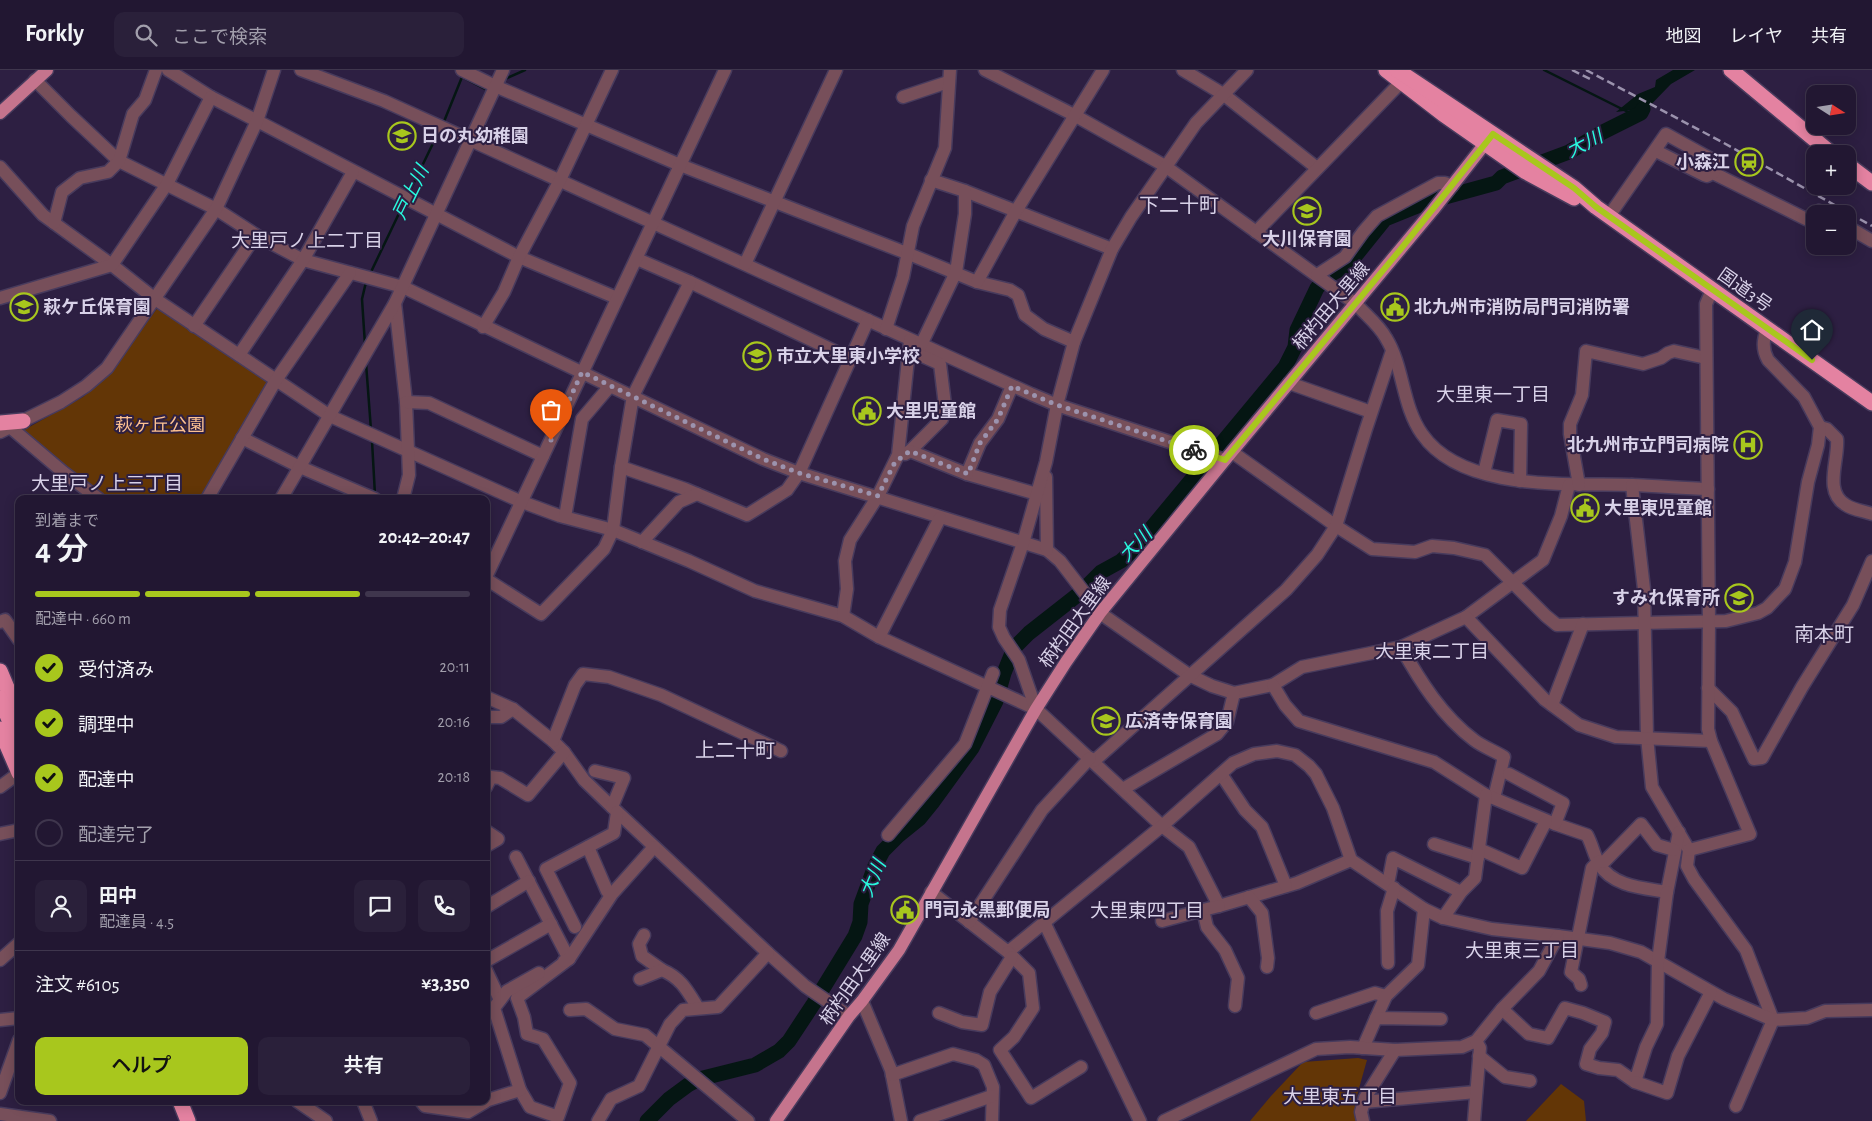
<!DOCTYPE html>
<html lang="ja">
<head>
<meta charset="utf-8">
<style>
	:root { --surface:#221732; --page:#2a203a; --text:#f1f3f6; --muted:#a29fac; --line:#3f364d; --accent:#a8c71d }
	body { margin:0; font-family:"Alegreya Sans","Noto Sans JP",sans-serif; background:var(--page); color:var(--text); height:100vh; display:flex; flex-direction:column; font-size:19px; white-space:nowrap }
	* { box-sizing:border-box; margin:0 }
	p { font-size:16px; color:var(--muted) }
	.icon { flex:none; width:28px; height:28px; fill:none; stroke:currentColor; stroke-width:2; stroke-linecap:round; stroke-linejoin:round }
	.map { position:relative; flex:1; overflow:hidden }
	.side { position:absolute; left:15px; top:425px; width:475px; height:610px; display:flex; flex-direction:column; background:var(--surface); border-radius:10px; box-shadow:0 2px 12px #0003,0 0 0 1px var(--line) }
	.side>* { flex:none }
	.needle { width:32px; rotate:102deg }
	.fabs { position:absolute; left:1806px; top:15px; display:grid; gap:10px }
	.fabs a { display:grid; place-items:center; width:50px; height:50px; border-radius:10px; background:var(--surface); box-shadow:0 2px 12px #0003,0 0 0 1px var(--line); font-size:25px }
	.pin { position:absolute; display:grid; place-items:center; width:42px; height:42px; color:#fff; margin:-51px -21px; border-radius:50% 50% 50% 0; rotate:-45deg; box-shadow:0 0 5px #0007 }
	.pin .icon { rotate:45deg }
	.courier { position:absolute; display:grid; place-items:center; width:50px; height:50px; margin:-25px; border:4px solid #a8c71d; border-radius:50%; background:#fff; color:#222; box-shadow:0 1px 6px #0007 }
	.overview em { font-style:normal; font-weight:600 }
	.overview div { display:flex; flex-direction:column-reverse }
	.overview { display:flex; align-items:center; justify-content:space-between; height:85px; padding:0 20px }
	h1 { font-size:32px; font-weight:600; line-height:38px }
	.bar { display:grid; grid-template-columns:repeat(4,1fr); gap:8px 5px; align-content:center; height:60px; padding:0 20px }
	.bar i { height:6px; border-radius:4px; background:var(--line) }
	.bar .active { background:var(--accent) }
	.bar p { grid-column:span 4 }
	.line { display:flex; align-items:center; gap:12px; padding:0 20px; border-top:1px solid var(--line) }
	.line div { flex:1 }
	.round { display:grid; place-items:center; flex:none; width:52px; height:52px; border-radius:10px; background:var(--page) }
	ol { padding:0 20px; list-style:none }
	li { display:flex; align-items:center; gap:15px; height:55px }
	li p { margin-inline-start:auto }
	li .icon { padding:5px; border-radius:50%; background:var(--accent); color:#111; stroke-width:4 }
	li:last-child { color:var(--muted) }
	li i { width:28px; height:28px; border:2px solid var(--line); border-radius:50% }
	.cta { display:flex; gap:10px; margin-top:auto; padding:10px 20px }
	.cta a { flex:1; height:58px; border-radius:10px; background:var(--accent); color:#111; font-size:20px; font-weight:600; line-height:58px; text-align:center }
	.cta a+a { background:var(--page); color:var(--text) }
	header { display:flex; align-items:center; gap:30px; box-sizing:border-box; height:70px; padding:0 25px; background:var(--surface); border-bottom:1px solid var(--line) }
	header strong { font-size:24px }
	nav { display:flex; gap:28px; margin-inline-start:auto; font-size:18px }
	.search { width:350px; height:45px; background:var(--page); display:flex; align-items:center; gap:12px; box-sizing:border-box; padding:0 18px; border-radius:10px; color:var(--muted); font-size:19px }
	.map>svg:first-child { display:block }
	.green { fill:#633606 }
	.water { fill:#051613 }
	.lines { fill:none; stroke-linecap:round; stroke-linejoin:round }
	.stream { stroke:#051613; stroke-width:2.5 }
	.river { stroke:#051613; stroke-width:15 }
	.minor-casing { stroke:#483b5d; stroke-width:15 }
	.major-casing { stroke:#483b5d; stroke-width:15 }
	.highway-casing { stroke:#483b5d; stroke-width:18 }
	.minor { stroke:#774f5a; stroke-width:12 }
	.major { stroke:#c5748d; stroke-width:12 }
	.highway { stroke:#e482a1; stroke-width:15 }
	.rail { stroke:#9b92ad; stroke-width:2.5; stroke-dasharray:8 4; stroke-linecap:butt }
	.done { stroke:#9c93ae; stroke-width:5; stroke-dasharray:0 9 }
	.route { stroke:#a8c71d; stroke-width:6 }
	.labels { text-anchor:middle; stroke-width:4; stroke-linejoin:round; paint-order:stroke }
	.poi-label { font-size:18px; font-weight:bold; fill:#d8d1e8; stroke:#2d1f42; text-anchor:start }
	.street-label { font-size:18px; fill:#d8d1e8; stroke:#2d1f42 }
	.park-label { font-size:18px; fill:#fcc191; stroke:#2d1f42 }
	.water-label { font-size:19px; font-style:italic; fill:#28f9de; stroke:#2d1f42 }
	.neighbourhood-label { font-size:19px; fill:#d8d1e8; stroke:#2d1f42 }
	.quarter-label { font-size:20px; fill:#d8d1e8; stroke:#2d1f42 }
</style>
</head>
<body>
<header>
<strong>Forkly</strong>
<div class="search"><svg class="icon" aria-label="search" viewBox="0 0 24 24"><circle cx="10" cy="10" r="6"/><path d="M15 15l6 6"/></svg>ここで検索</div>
<nav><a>地図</a><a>レイヤ</a><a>共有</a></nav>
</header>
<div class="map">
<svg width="1872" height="1051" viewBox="0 0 1872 1051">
	<rect width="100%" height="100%" fill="#2d1f42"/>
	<g class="green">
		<polygon points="159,236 271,311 203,429 107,429 24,364 24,360 83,327 110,301"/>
		<polygon points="1358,988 1367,990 1356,1029 1358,1051 1250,1051 1271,1026 1303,992"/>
		<polygon points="1561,1014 1584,1031 1586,1051 1526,1051"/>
	</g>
	<polygon class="water" points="1673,0 1695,0 1671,14 1640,46 1611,66 1629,48 1632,40 1616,42 1638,24 1655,17 1656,10"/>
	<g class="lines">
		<g class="stream">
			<polyline points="1544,0 1632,44"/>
			<polyline points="505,9 525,0"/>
			<polyline points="443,54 462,7 485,19 489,17"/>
			<polyline points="408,125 439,61"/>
			<polyline points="370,204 404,133"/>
			<polyline points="365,275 362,229 366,212"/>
			<polyline points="366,293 371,360"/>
			<polyline points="372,371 375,425"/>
		</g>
		<polyline class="river" points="647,1051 669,1029 688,1015 699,1009 755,995 779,981 789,971 814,933 855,866 860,852 861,834 875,796 883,781 898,766 919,749 932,733 972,678 996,631 1004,603 1014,578 1029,563 1080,523 1101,502 1121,491 1134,479 1285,297 1295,277 1297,260 1317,218 1328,206 1348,195 1385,149 1427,132 1496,113 1502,107 1569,82 1601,63 1641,43 1643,39"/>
		<g class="minor-casing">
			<g id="minor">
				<polyline points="168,0 211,27 519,187 617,228"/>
				<polyline points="301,0 384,31 1031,324 1057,335 1225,390"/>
				<polyline points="462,0 495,16 680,95 909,184 977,212 1010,220 1018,225 1025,245 1044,259 1074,272"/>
				<path d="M985 0 1074 45 1165 96 1356 234C1366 245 1379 255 1386 268 1404 297 1402 336 1422 364 1462 422 1569 413 1632 415 1657 416 1682 418 1708 419"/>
				<polyline points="1183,0 1223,24 1317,98"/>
				<polyline points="35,10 71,46 119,91 216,139 256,165 303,190 403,217 763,389 799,403 1047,480 1060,491 1100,543 1189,605 1212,616 1234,623 1273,615 1302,597 1401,577 1466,547 1543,490 1561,446 1569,415"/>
				<polyline points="903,27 948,12"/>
				<polyline points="1656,81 1704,105 1707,106 1713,103 1806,149 1819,141 1823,144"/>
				<polyline points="0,97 43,145 54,153 112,195 155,229 330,346 522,432 560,446 613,460 689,491 755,521 843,546 879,567 1036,639 1162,756 1189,777 1219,836 1297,813 1351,790"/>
				<polyline points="931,110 965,121 1112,179"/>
				<polyline points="1609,146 1666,64 1713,90 1716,96 1713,103"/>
				<polyline points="54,153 62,122 80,108 108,102 119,91 133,44 145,30 156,0"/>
				<polyline points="1848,157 1872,171"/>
				<polyline points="1256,162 1407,6"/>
				<polyline points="637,189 690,212 851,289"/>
				<polyline points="745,194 836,0"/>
				<polyline points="1317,205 1345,187 1363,162 1377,146 1438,113 1445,113 1452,116"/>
				<polyline points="977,212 1016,141 1103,0"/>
				<polyline points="0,228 112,195 167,114 211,27"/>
				<polyline points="395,233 406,332 408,380 409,405 403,429"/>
				<polyline points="194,256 256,165"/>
				<polyline points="483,257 504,222 519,187 560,110 612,0"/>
				<polyline points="886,259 903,207 913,156 945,78 950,0"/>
				<polyline points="921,275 956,202 965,144 965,121"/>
				<polyline points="909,280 940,294 945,335 942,349 910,381"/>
				<polyline points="239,285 303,190 353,102"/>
				<polyline points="1289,313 1371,342"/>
				<polyline points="1012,316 998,349 980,373 967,404 1037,424"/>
				<polyline points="406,332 429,333 543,386"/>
				<polyline points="10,357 63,402 99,429"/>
				<path d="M1820 357 1827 359 1837 369C1839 390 1823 422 1846 435 1853 440 1864 441 1872 444"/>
				<polyline points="0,362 61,332 86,316 107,298 216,139 257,51 274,0"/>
				<polyline points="242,368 300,397 375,429"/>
				<path d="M1232 382 1336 456 1372 479 1415 482 1432 476 1454 478 1485 485 1546 546 1557 555 1726 551 1758 543 1767 538 1785 519 1795 492 1808 412 1818 375 1820 357 1804 327 1768 290C1762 279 1763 270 1767 259"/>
				<polyline points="905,384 910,381 967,404"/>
				<polyline points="621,397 685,419 747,445 787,420 799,403 868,250"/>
				<polyline points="1484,403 1497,350 1521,354 1520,411"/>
				<polyline points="1046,407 1047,480"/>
				<polyline points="1579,415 1570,364 1570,354 1582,325 1586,281 1643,294 1661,288 1668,283 1674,281 1706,288"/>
				<polyline points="1632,415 1644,519 1647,667 1652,717 1689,780 1687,796 1694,809 1746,880 1773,950 1736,1036"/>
				<polyline points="207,429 276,310 350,203"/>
				<polyline points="281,429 395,233 503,0"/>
				<polyline points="565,447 582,349 610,316"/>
				<polyline points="642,472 679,432 697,424"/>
				<polyline points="486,507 725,0"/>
				<polyline points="486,509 541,544 604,479 613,460 621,397 633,326 690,212"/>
				<polyline points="843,546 847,519 845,491 850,470 878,426 898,385 910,270"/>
				<polyline points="1466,547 1545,630 1579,655 1616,667 1711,671"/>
				<polyline points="0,552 5,550 19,570"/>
				<polyline points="879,567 940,448"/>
				<path d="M1401 577C1420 611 1442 646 1474 670 1483 677 1495 681 1504 687L1494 728"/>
				<path d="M1273 615 1285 635 1299 651 1434 692 1486 725 1555 754 1587 765C1592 774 1594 785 1599 794 1613 817 1644 818 1667 822L1679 762"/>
				<polyline points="1708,618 1732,642 1754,689 1762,688 1802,617 1853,535 1872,491"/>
				<polyline points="486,627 513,639 553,671 564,682 584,710 612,737 768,883 805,916 849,946"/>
				<polyline points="1552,635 1583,554"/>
				<polyline points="1036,639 1019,590 1004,568 999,557 1000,540 1023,473 1046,392 1057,335 1074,272 1112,179 1131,147 1196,53 1247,0"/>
				<polyline points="486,647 501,647 513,639"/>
				<polyline points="553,671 575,615 583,604 609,607 661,625 781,681"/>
				<polyline points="1094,691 1286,520 1317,485 1336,456 1366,359 1392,281"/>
				<polyline points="595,701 624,708 612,737"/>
				<polyline points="1221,704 1245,740 1262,757 1286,816"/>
				<polyline points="1509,704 1563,733 1555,754"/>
				<polyline points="0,717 19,703"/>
				<polyline points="486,717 491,707 500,708 528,725 564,682"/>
				<polyline points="1123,719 1217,664 1227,652 1234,623"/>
				<polyline points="486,761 498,769 486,776"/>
				<polyline points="0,764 19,760"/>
				<polyline points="888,765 965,674 993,603"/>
				<polyline points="1434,774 1478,788"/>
				<polyline points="588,777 607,821"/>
				<polyline points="1479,779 1522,798 1546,751"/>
				<polyline points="1689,780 1750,764 1711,671 1708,659 1709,552 1706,234 1712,220"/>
				<polyline points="516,787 569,889 517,928 524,947 527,964 543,969 570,1013 558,1047 530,1037 520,1020"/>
				<polyline points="1388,814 1393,788 1461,822"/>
				<polyline points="931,822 1008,882 1162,756 1233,693 1254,684 1277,681 1295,685 1309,696 1316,704 1333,738 1351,790 1424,839 1443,848 1492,859 1558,866 1610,873 1641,882 1724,929 1773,950 1807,948 1825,941 1872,940"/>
				<polyline points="1249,827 1262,843 1268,888 1267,897"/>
				<polyline points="1219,836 1203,840 1207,857 1225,880 1238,908 1235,936"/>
				<polyline points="486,837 529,811"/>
				<polyline points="1443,848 1461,822 1475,808 1486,725"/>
				<polyline points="1162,851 1203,840"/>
				<polyline points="969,852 1042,740 1090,688"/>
				<polyline points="1044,852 1140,1051"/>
				<polyline points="575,857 546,799 614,763 617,742"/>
				<polyline points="644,865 639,874 642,886 662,900"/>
				<polyline points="1008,882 1029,903 1033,938 1014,967 1000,980 1031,1028 1081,997"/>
				<polyline points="0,890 19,873"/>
				<polyline points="486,891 551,854"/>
				<polyline points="564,891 569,889 612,824 654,777"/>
				<polyline points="1388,893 1387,841 1394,818"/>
				<polyline points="486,900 500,930"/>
				<path d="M640 909 662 900C681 908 687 920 698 938"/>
				<polyline points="1581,915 1579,909 1571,902 1592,798 1598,792 1605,791 1641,754 1657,775 1674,780"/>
				<polyline points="862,931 891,1000 901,1051"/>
				<polyline points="1502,939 1529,964 1548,968 1565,938 1583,943 1605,952 1602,963 1590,979 1586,994 1599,998 1618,1000 1635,1012 1646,977 1657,954 1658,891 1667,822"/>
				<polyline points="570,940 586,939 615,959 645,965 748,1051"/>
				<polyline points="939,943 962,952 982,955 990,922 1012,887"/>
				<polyline points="1316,943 1375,923 1386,926"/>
				<polyline points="1376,948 1386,926 1418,895 1424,839"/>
				<polyline points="0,950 19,948"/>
				<polyline points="1363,978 1376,948 1441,949"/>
				<polyline points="1479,986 1505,1007 1530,1011"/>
				<polyline points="892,1005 953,984 976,990 984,995 993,1017 992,1051"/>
				<polyline points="1635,1012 1667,1023 1678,986 1711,922"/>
				<polyline points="0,1023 19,970"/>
				<polyline points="297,1031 326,1051"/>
				<polyline points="363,1031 371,1051"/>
				<polyline points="421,1031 425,1036 468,1042 485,1032"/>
				<polyline points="485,1031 520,1020 494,938 507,921 539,903"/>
				<polyline points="1364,1032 1476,1022"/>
				<polyline points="0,1044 50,1051"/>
				<polyline points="598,1051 611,1029 639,1016 670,954 683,940 718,937 768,883"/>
				<polyline points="920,1051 992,1026"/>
				<polyline points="1164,1051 1316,979 1350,977 1395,980 1462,977 1476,971 1502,939 1539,901 1558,866"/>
				<polyline points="1363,1051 1361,1042 1365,1028 1395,980"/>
				<polyline points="1474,1051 1480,978 1476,971"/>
			</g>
		</g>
		<g class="major-casing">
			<g id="major">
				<polyline points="0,43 47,0"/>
				<polyline points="776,1051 849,946 862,931 899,880 1036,639 1066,592 1100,543 1225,390 1433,140 1491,66"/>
			</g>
		</g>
		<g class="highway-casing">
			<g id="highway">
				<polyline points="1386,0 1443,44 1526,102 1574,128"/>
				<polyline points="1397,0 1574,118 1596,137 1872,333"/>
				<polyline points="1731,0 1832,84"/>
				<polyline points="1848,95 1872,113"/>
				<polyline points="0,353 23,351"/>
				<polyline points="0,601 19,646"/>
				<polyline points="0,628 19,674"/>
				<polyline points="0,659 19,703"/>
				<polyline points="180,1031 188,1051"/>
			</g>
		</g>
		<use href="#minor" class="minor"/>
		<use href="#major" class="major"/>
		<use href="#highway" class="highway"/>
		<g class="rail">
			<polyline points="1572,0 1592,10"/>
			<polyline points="1586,0 1722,72 1872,156"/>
		</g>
	</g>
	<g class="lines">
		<polyline class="done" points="551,370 582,302 763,389 799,403 878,426 895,392 910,381 968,404 980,373 998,349 1012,316 1057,335 1194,380"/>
		<polyline class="route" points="1194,380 1225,390 1400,180 1493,64 1574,118 1596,137 1812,290"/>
	</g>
	<defs>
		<g id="school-ring" transform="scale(1.4375)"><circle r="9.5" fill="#2d1f42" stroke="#a8c71d" stroke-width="1.5"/><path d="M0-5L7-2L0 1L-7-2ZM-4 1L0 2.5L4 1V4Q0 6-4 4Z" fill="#a8c71d"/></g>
		<g id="station-ring" transform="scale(1.4375)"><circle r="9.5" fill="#2d1f42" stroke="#a8c71d" stroke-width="1.5"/><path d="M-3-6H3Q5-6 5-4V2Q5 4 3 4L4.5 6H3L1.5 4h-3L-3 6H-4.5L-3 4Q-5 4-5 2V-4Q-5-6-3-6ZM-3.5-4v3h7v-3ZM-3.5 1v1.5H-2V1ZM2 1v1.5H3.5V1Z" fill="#a8c71d"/></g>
		<g id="civic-ring" transform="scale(1.4375)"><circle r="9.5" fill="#2d1f42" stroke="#a8c71d" stroke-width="1.5"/><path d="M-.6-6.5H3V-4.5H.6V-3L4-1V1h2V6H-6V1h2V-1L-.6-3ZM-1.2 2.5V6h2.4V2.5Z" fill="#a8c71d"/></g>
		<g id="hospital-ring" transform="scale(1.4375)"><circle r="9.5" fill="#2d1f42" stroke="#a8c71d" stroke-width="1.5"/><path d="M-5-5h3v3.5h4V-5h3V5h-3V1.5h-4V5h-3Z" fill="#a8c71d"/></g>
	</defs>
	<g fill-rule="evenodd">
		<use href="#school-ring" x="402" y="66"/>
		<use href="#station-ring" x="1749" y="92"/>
		<use href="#school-ring" x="1307" y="141"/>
		<use href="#school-ring" x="24" y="237"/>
		<use href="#civic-ring" x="1395" y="237"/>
		<use href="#school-ring" x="757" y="286"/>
		<use href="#civic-ring" x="867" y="341"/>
		<use href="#hospital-ring" x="1748" y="375"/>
		<use href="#civic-ring" x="1585" y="438"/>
		<use href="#school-ring" x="1739" y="528"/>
		<use href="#school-ring" x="1106" y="651"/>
		<use href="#civic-ring" x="905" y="840"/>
	</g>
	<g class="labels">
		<g class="poi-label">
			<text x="421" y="72">日の丸幼稚園</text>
			<text x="1730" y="98" text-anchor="end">小森江</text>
			<text x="1307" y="175" text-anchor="middle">大川保育園</text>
			<text x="43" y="243">萩ケ丘保育園</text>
			<text x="1414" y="243">北九州市消防局門司消防署</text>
			<text x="776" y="292">市立大里東小学校</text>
			<text x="886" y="347">大里児童館</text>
			<text x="1729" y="381" text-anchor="end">北九州市立門司病院</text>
			<text x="1604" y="444">大里東児童館</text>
			<text x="1720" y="534" text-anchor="end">すみれ保育所</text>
			<text x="1125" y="657">広済寺保育園</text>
			<text x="924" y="846">門司永黒郵便局</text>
		</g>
		<g class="street-label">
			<text transform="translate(1745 220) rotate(35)" y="6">国道3号</text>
			<text transform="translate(1331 236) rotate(-50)" y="6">柄杓田大里線</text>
			<text transform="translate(1075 552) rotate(-54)" y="6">柄杓田大里線</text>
			<text transform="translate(855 909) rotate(-55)" y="6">柄杓田大里線</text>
		</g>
		<g class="park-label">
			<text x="160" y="361">萩ヶ丘公園</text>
		</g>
		<g class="water-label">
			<text transform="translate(1584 73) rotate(-27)" y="7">大川</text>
			<text transform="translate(410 122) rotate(-64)" y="7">戸上川</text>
			<text transform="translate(1135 474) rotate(-46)" y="7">大川</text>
			<text transform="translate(872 808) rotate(-67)" y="7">大川</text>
		</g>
		<g class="neighbourhood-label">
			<text x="307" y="177">大里戸ノ上二丁目</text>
			<text x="1493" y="331">大里東一丁目</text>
			<text x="107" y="420">大里戸ノ上三丁目</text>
			<text x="1432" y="588">大里東二丁目</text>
			<text x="1147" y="847">大里東四丁目</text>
			<text x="1522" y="887">大里東三丁目</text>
			<text x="1340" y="1033">大里東五丁目</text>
		</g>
		<g class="quarter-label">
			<text x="1179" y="142">下二十町</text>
			<text x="1824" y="571">南本町</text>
			<text x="735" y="687">上二十町</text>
		</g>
	</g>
</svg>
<div class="fabs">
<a><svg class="needle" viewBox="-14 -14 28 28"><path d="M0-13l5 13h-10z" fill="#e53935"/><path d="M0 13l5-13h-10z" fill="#a29fac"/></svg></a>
<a>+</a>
<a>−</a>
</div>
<div class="pin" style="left:551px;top:370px;background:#ea580c"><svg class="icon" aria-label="bag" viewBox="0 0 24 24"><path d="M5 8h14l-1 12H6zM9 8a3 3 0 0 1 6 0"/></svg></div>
<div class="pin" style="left:1812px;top:290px;background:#1f2937"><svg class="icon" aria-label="home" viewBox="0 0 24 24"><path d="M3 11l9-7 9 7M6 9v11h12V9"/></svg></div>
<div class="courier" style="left:1194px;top:380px"><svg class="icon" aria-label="bike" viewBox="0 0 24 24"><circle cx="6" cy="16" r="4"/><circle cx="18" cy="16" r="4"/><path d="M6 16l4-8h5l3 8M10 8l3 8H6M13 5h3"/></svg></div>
<section class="side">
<div class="overview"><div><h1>4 分</h1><p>到着まで</p></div><em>20:42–20:47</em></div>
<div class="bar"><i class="active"></i><i class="active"></i><i class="active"></i><i></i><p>配達中 · 660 m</p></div>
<ol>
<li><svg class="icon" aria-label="check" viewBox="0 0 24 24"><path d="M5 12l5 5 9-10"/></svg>受付済み<p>20:11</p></li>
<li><svg class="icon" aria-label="check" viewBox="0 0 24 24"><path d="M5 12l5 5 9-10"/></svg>調理中<p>20:16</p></li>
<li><svg class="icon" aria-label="check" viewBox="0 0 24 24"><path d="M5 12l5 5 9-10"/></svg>配達中<p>20:18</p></li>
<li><i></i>配達完了</li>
</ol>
<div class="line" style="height:90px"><a class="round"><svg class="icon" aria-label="person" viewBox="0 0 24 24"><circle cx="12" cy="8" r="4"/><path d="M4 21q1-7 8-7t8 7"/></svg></a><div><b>田中</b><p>配達員 · 4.5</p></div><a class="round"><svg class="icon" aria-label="chat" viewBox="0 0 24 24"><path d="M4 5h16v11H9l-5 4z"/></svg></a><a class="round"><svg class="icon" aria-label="phone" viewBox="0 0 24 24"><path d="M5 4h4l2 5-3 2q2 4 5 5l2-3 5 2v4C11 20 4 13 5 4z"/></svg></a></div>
<div class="line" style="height:65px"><div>注文 #6105</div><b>¥3,350</b></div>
<div class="cta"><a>ヘルプ</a><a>共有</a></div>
</section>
</div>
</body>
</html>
